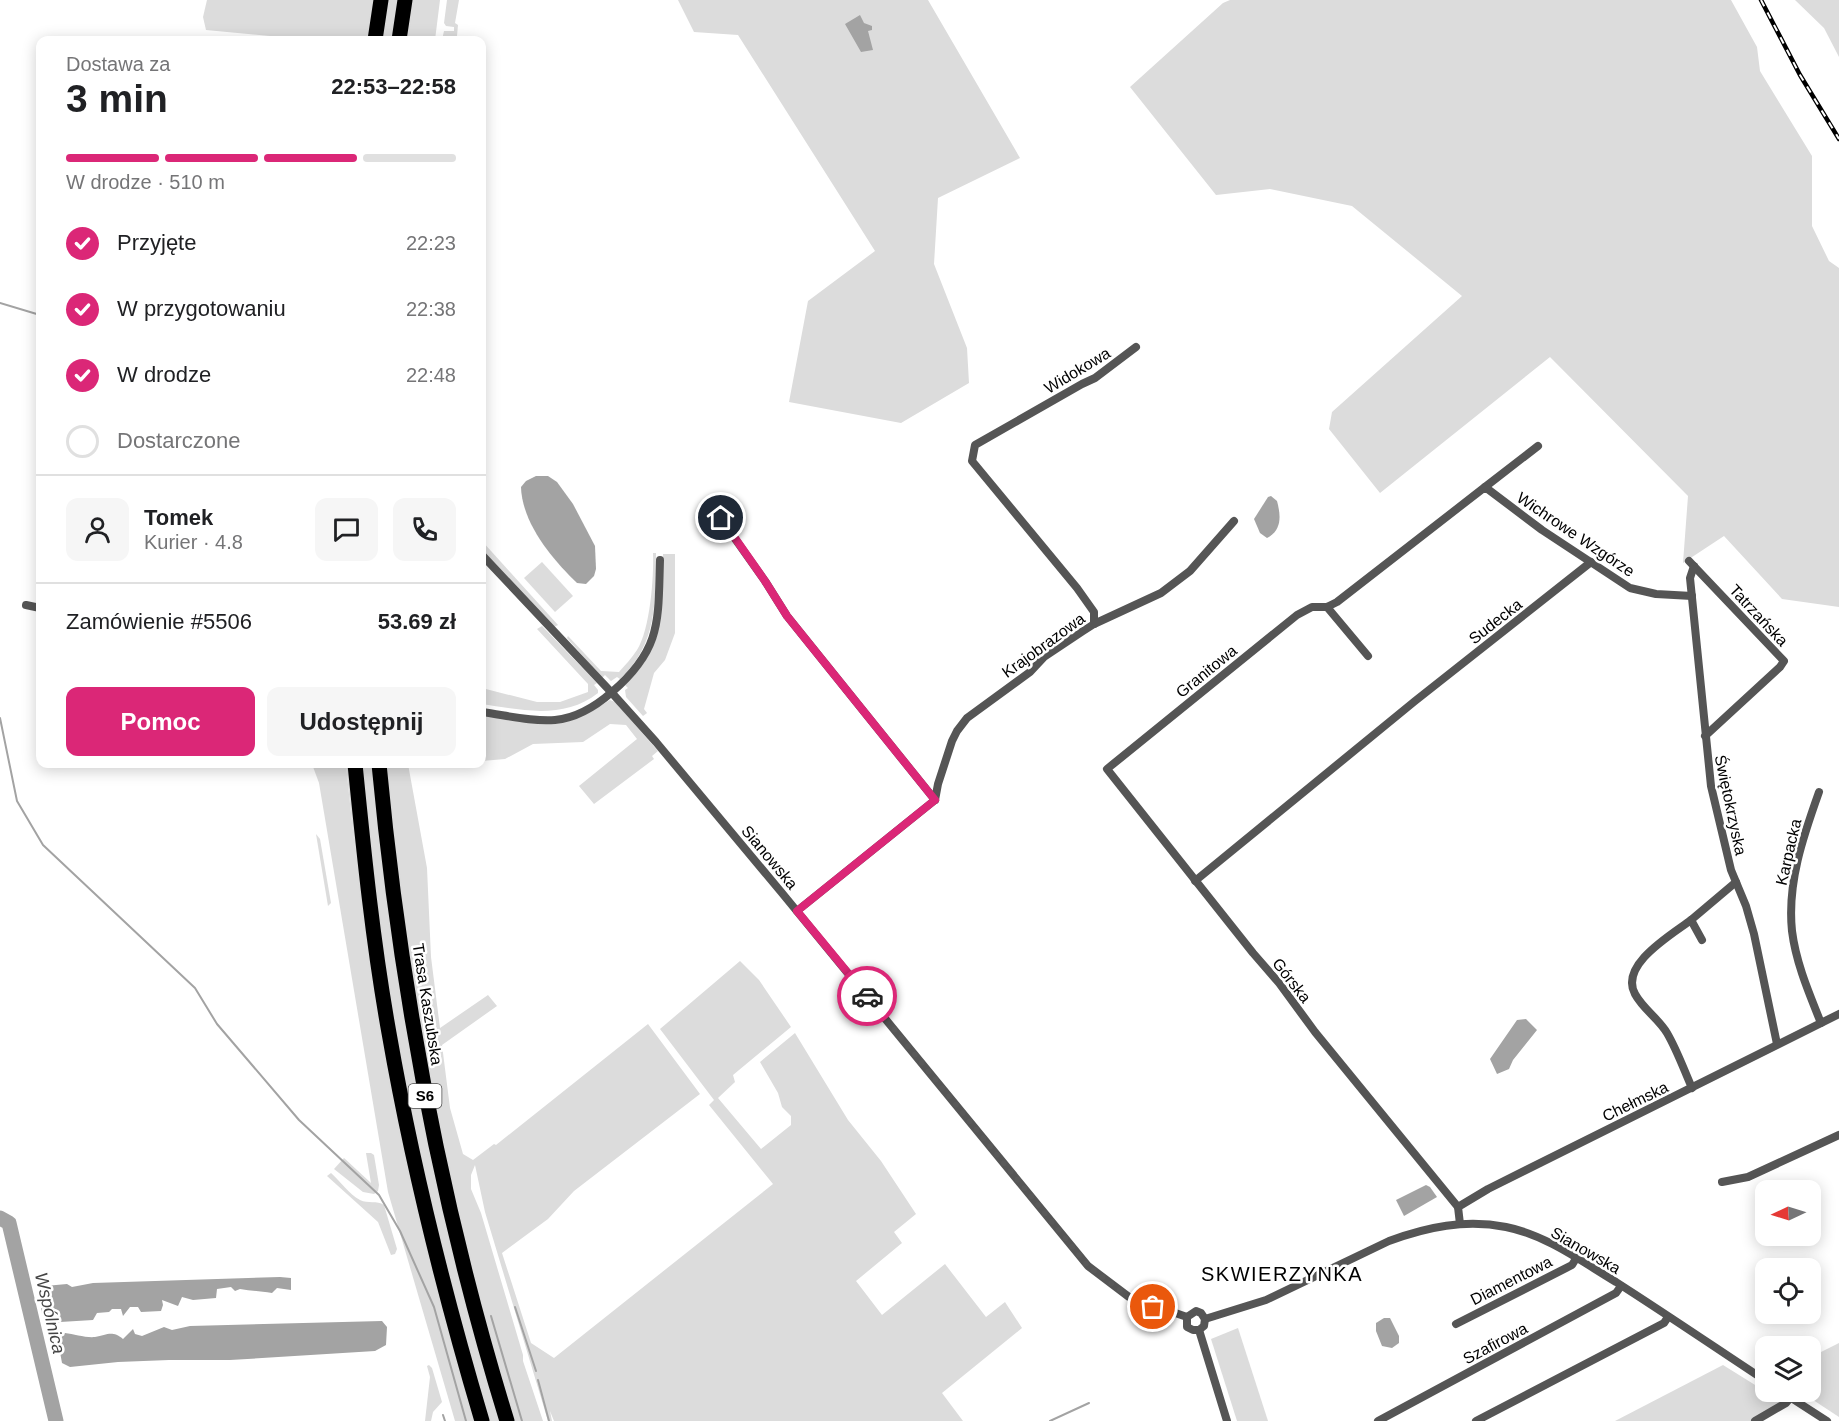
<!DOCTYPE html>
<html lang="pl">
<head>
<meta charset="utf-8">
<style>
	:root { --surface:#fff; --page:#f6f6f6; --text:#202124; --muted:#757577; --line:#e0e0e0; --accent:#db2777 }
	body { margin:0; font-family:Helvetica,sans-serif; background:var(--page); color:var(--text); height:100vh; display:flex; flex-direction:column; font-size:22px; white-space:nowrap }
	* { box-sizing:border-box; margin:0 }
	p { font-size:20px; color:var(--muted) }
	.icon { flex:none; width:33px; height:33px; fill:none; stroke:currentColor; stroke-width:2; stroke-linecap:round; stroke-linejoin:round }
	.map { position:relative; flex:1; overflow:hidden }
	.drawer { position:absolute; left:36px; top:36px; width:450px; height:732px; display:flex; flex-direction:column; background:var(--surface); border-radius:12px; box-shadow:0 3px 15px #0003 }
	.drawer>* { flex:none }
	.needle { width:39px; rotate:266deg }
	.controls { position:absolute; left:1755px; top:1180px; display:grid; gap:12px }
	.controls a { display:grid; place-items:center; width:66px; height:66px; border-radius:12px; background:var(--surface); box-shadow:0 3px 15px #0003; font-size:30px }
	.pin { position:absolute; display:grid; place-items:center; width:51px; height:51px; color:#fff; margin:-26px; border:3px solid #fff; border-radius:50%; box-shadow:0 2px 6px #0007 }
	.courier { position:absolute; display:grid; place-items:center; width:60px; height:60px; margin:-30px; border:4px solid #db2777; border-radius:50%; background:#fff; color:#222; box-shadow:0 2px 8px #0007 }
	.headline em { font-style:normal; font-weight:600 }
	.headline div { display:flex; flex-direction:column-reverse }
	.headline { display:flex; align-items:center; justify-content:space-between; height:102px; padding:0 30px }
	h1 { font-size:39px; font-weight:600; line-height:45px }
	.bar { display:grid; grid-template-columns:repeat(4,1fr); gap:9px 6px; align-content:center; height:72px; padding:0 30px }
	.bar i { height:8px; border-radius:4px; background:var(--line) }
	.bar .selected { background:var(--accent) }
	.bar p { grid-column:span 4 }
	.line { display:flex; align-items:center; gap:15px; padding:0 30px; border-top:2px solid var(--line) }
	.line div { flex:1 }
	.round { display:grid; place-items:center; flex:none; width:63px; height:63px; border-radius:12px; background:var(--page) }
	ol { padding:0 30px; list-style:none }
	li { display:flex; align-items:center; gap:18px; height:66px }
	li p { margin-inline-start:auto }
	li .icon { padding:6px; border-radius:50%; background:var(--accent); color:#fff; stroke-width:4 }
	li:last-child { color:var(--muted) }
	li i { width:33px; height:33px; border:3px solid var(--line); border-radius:50% }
	.action { display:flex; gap:12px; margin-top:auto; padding:12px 30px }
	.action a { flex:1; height:69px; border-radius:12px; background:var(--accent); color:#fff; font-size:24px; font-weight:600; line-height:69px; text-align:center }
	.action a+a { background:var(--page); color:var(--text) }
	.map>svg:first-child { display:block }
	.green { fill:#dcdcdc }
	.water { fill:#a3a3a3 }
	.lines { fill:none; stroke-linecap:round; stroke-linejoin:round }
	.stream { stroke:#a3a3a3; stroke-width:2 }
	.river { stroke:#a3a3a3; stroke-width:15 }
	.motorway-casing { stroke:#dbdbdb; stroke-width:18 }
	.minor { stroke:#555; stroke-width:8 }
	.motorway { stroke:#000; stroke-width:15 }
	.rail-casing { stroke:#000; stroke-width:4.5 }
	.rail { stroke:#fff; stroke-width:2; stroke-dasharray:7; stroke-linecap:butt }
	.done { stroke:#595959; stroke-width:6; stroke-dasharray:0 10.8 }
	.route { stroke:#db2777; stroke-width:8 }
	.labels { text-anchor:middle; stroke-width:5; stroke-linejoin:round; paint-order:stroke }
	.shield { fill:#fff; stroke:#4c4c4c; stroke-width:1.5 }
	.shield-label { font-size:15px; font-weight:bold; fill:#000 }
	.street-label { font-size:16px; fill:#000; stroke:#fff }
	.water-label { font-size:18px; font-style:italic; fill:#444; stroke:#fff }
	.quarter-label { font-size:20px; letter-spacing:1.5px; fill:#000; stroke:#fff }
</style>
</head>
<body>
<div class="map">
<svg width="1839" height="1421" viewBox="0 0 1839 1421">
	<rect width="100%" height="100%" fill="#fff"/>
	<g class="green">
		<polygon points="207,0 373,0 367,40 312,40 206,30 203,17"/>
		<polygon points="386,0 400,0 394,40 380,40"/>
		<polygon points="412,0 440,0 435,40 406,40"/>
		<polygon points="447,0 459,0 455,23 458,25 457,36 453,37 452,40 442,40 444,31 454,31 454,27 446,26 444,23"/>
		<polygon points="678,0 928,0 1020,158 938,198 934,264 967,348 969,383 901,423 789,402 808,301 875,251 738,35 694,32"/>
		<polygon points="1230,0 1731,0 1757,47 1760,71 1812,156 1812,226 1829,261 1839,268 1839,607 1782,599 1724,536 1683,563 1688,496 1550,357 1380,493 1329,429 1332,412 1462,296 1352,206 1270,189 1216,195 1130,87 1223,3"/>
		<polygon points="1795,0 1839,0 1839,57 1824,28"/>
		<polygon points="482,541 558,625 554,627 551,625 482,550"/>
		<path d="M653 553H656C655 602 658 643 620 679L617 677 611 681 605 675 602 678 567 638 568 636 601 671 619 672C625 665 632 658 637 650 650 630 654 577 653 553Z"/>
		<path d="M663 554H675V633L665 660 654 673 644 709 647 713 643 716 626 697 625 690 628 688 625 685C667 646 661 606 663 554Z"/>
		<polygon points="542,562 573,596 555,612 524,578"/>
		<path d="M542 626 597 683 594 685 598 690V693C564 720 521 710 482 704V688L537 702H560L588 692V684L537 629Z"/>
		<polygon points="610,700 615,702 658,751 652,756 654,759 594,804 579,786 637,739 626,725 610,724 583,742 533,744 505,759 482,761 482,715 536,723 585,715"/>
		<path d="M312 764H346C367 987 410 1206 475 1421H455L388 1192 319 783Z"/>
		<polygon points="359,764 373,764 385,879 502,1421 488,1421 440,1251 389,1005"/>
		<path d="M385 764H408L427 868 431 957 440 1028 488 995 497 1006 442 1045 450 1108 463 1154 473 1160 494 1144 496 1145 648 1024 700 1094 574 1191 548 1219 502 1253 531 1343 554 1358 773 1184 709 1105 714 1100 660 1029 740 961 759 980 791 1027 733 1075 735 1082 718 1098 761 1149 791 1125V1116L782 1107 778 1093 760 1062 795 1033 848 1120 881 1161 916 1214 894 1232 902 1243 856 1281 882 1315 945 1264 986 1317 1005 1302 1022 1328 942 1393 963 1421H554L550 1411 552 1421H548L485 1212 475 1165 471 1175V1189L481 1213 523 1355V1361L543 1421H515C468 1264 431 1106 406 944 398 884 392 823 385 764Z"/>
		<polygon points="316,834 320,839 331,903 328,906"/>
		<polygon points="366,1153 371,1153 374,1155 379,1185 378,1191 374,1194 363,1192 334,1169 344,1158 371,1183"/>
		<path d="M331 1173C340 1181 349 1194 360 1200 368 1204 377 1200 384 1205L397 1249 395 1254 391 1255 378 1222 327 1176Z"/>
		<polygon points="1238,1328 1268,1421 1237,1421 1211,1339"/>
		<polygon points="1839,1343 1839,1417 1801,1392 1810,1392 1811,1357"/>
		<polygon points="429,1365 432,1368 442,1402 433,1412 431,1421 425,1421 430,1377 427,1366"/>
		<polygon points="1723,1365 1781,1401 1780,1405 1750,1421 1615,1421"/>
	</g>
	<g class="water">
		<polygon points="860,15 864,23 872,26 872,30 868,31 873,50 861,52 845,24"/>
		<path d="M536 476H548L557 482 573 504 595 546 596 569 594 576 586 584 577 583C552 559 522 523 521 487L526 481Z"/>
		<path d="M1271 496 1277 501C1281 516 1282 530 1267 538L1260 533 1254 519 1268 497Z"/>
		<polygon points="1526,1019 1537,1030 1513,1060 1509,1069 1497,1074 1490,1059 1517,1020"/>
		<polygon points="1426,1185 1430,1187 1437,1197 1404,1216 1396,1200"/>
		<path d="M280 1277 291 1278V1290L277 1288 272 1293C261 1291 251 1291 240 1289L235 1291 231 1287 217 1289 216 1298 193 1300 182 1297 178 1306 162 1300 163 1305 161 1311 141 1312 138 1307H130L123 1316 121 1309H112L109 1312 97 1313 93 1320 60 1322 51 1326 42 1314 39 1293 46 1292 45 1286 67 1284 72 1287 93 1283Z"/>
		<polygon points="1384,1318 1390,1318 1399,1336 1399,1343 1392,1348 1382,1346 1376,1331 1376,1323"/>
		<path d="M382 1321 387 1327 386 1345 375 1351 230 1360H169L118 1362 70 1367 62 1363 58 1341 65 1333C74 1334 86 1338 95 1337 107 1335 112 1330 123 1339L133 1329 135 1334 142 1336 164 1327 172 1330 190 1326Z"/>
	</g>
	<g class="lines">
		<g class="stream">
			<polyline points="0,303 40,315"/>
			<polyline points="0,718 17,801 43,845 195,988 217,1024 299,1120 379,1195 400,1231 434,1307 466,1421"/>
			<polyline points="515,1307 536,1371"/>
			<polyline points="491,1316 522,1421"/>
			<polyline points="538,1380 549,1421"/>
			<polyline points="443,1415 445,1421"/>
			<polyline points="1050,1421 1089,1403"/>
		</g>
		<polyline class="river" points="0,1218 9,1223 56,1421"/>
		<g class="motorway-casing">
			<g id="motorway">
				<polyline points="375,40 381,0"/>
				<polyline points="399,40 405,0"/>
				<path d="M355 764C364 854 373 944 389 1033 412 1165 444 1293 482 1421"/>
				<path d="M379 764C400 989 440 1204 507 1421"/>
			</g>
		</g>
		<g class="minor">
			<polyline points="1485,487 1538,446"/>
			<polyline points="709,502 765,581 787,616 935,800"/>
			<polyline points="482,555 612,693 656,742 782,893 1088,1266 1129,1297 1187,1317"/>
			<polyline points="1689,561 1784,661 1780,667 1705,736"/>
			<polyline points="1694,566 1690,578 1711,786 1731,870 1746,906 1754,934 1777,1044"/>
			<polyline points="26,605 40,608"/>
			<polyline points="1327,607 1368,656"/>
			<polyline points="1094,624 1094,612 1077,588 972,461 975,445 1082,384 1095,378 1136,347"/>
			<path d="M482 712C505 715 531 722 555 720 577 718 596 706 612 692 662 649 658 621 660 560"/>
			<path d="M1819 792C1803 837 1787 883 1792 931 1796 963 1809 993 1821 1023"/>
			<polyline points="935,800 938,784 952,741 957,731 967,718 1030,672 1044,657 1083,631 1094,624 1161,593 1190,571 1234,521"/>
			<polyline points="1195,881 1415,701 1591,562"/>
			<polyline points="797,911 935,800"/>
			<polyline points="1691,920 1736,882"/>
			<path d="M1692 1088C1684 1070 1677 1050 1667 1033 1659 1019 1643 1009 1635 994 1619 965 1671 935 1691 920L1702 940"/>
			<polyline points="1722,1182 1748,1177 1839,1135"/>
			<polyline points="1458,1207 1315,1032 1279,983 1253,953 1107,769 1297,615 1312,607 1327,607 1337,602 1485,487 1542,530 1630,588 1656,594 1692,596"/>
			<polyline points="1460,1224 1458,1207 1488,1189 1839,1014"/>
			<polyline points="1187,1317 1187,1327 1193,1330 1199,1330 1204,1326 1205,1319"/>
			<polyline points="1187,1317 1196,1311 1201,1313 1205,1319"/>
			<path d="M1205 1319 1266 1300 1389 1241C1427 1227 1465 1219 1506 1227 1546 1235 1581 1261 1616 1282 1666 1314 1716 1348 1766 1381"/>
			<polyline points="1456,1324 1572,1265 1577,1257"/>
			<polyline points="1199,1330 1227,1421"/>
			<polyline points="1782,1392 1827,1421"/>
			<polyline points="1378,1421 1616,1293 1621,1286"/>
			<polyline points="1476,1421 1664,1323 1668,1317"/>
			<polyline points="1755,1421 1786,1403 1791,1397"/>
		</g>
		<use href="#motorway" class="motorway"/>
		<g class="rail-casing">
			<polyline id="rail" points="1761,0 1800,75 1839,139"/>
		</g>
		<use href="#rail" class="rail"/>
	</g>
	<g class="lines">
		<polyline class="done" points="867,996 1088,1266 1129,1297 1153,1307"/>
		<polyline class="route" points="721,518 765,581 787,616 935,800 797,911 867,996"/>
	</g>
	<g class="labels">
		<rect class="shield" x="408.5" y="1084" width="33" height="24" rx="4.5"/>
		<g class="shield-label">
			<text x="425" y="1101">S6</text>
		</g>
		<g class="street-label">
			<text transform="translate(1077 370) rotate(-31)" y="6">Widokowa</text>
			<text transform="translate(1576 534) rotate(34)" y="6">Wichrowe Wzgórze</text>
			<text transform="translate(1759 615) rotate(47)" y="6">Tatrzańska</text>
			<text transform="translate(1495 621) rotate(-38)" y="6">Sudecka</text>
			<text transform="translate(1043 645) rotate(-36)" y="6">Krajobrazowa</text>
			<text transform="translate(1206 671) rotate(-39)" y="6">Granitowa</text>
			<text transform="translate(1731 805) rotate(78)" y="6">Świętokrzyska</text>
			<text transform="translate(1788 852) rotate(-77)" y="6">Karpacka</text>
			<text transform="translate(770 857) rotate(50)" y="6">Sianowska</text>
			<text transform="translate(1292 980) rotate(52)" y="6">Górska</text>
			<text transform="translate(428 1004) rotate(81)" y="6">Trasa Kaszubska</text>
			<text transform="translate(1635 1101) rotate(-26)" y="6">Chełmska</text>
			<text transform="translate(1586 1250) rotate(30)" y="6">Sianowska</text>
			<text transform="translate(1511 1280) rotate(-27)" y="6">Diamentowa</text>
			<text transform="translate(1495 1343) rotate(-28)" y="6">Szafirowa</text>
		</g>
		<g class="water-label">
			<text transform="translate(50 1313) rotate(77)" y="6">Wspólnica</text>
		</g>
		<g class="quarter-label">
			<text x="1282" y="1281">SKWIERZYNKA</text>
		</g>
	</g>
</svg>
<div class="controls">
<a><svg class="needle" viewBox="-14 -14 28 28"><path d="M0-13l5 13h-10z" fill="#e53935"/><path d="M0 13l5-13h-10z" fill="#757577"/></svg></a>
<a><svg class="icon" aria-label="locate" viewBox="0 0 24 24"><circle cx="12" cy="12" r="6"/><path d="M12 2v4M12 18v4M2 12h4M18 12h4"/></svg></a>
<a><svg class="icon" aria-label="layers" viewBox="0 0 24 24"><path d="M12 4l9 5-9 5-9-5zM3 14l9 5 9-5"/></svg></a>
</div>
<div class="pin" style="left:1153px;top:1307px;background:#ea580c"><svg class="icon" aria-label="bag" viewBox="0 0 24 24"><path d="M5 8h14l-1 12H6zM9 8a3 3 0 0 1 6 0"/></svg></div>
<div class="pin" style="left:721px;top:518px;background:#1f2937"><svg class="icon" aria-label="home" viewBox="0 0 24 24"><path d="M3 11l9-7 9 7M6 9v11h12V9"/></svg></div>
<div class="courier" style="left:867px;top:996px"><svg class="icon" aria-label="car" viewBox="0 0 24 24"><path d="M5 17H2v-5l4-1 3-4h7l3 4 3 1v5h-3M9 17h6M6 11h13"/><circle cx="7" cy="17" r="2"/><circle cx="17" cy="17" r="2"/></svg></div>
<section class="drawer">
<div class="headline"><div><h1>3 min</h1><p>Dostawa za</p></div><em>22:53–22:58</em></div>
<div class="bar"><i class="selected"></i><i class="selected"></i><i class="selected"></i><i></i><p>W drodze · 510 m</p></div>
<ol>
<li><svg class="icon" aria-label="check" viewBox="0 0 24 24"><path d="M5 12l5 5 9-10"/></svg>Przyjęte<p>22:23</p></li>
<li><svg class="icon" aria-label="check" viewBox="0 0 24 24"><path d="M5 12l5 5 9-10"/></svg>W przygotowaniu<p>22:38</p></li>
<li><svg class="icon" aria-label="check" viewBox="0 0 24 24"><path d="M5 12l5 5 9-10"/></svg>W drodze<p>22:48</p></li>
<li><i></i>Dostarczone</li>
</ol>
<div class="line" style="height:108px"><a class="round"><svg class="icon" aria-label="person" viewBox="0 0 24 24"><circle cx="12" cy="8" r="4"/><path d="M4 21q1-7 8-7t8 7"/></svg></a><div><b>Tomek</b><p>Kurier · 4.8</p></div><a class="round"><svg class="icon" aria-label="chat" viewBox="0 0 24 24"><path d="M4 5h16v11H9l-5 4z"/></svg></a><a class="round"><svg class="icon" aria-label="phone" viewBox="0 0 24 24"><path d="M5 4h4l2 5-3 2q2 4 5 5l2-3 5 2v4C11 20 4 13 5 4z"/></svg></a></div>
<div class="line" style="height:78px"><div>Zamówienie #5506</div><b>53.69 zł</b></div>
<div class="action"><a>Pomoc</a><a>Udostępnij</a></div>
</section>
</div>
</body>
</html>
